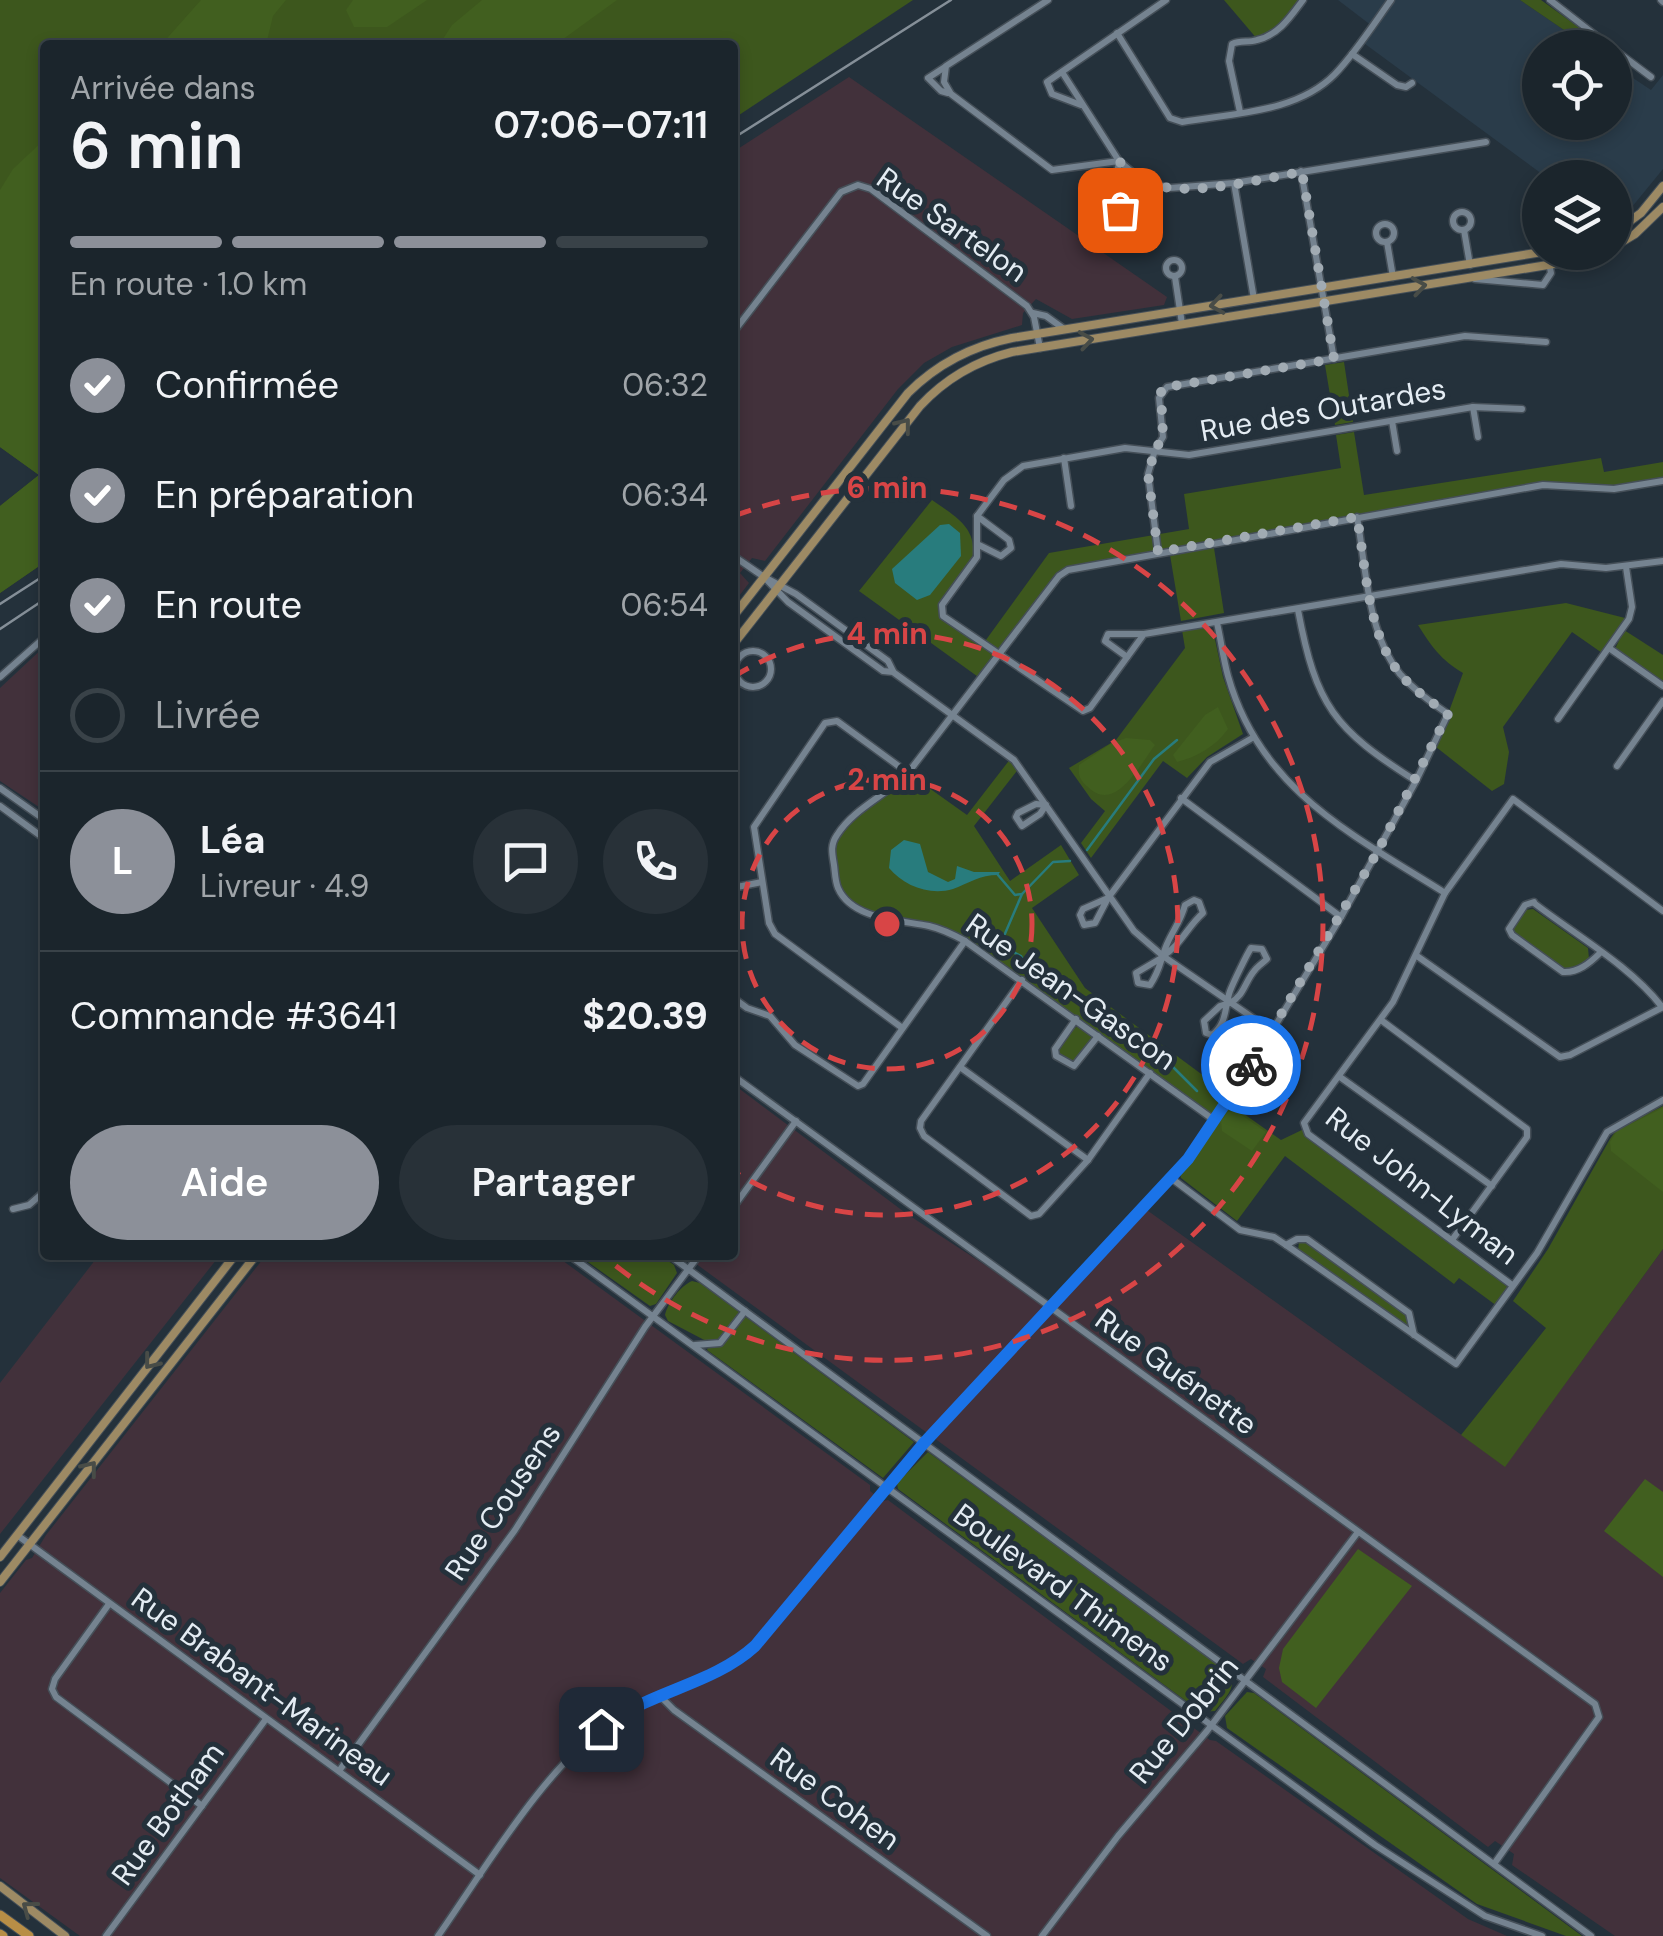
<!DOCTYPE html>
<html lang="fr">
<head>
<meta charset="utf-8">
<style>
	:root { --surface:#1b252c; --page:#283138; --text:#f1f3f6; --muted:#a0a5a9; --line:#394248; --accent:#8c9099 }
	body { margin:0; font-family:"DM Sans",sans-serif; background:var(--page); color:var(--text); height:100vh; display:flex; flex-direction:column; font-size:38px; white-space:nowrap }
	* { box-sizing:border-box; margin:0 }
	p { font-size:32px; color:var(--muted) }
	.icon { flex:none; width:55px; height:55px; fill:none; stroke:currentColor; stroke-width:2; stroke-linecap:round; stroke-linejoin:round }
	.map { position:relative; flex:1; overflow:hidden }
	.sheet { position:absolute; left:40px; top:40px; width:698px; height:1220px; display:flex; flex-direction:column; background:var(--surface); border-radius:10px; box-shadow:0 5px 15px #0003,0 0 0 2px var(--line) }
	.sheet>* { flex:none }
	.tools { position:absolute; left:1522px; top:30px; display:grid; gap:20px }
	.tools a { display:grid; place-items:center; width:110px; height:110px; border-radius:50%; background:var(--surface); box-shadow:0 5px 15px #0003,0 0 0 2px var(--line); font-size:50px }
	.pin { position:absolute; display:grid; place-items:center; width:85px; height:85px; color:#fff; margin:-42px; border-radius:20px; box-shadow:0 5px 15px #0006 }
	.courier { position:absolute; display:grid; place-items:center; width:100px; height:100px; margin:-50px; border:8px solid #1a73e8; border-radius:50%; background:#fff; color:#222; box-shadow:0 2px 12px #0007 }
	.head em { font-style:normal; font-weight:600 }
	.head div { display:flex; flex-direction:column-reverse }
	.head { display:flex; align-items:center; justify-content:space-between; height:170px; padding:0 30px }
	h1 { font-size:65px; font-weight:600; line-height:75px }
	.bar { display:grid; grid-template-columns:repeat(4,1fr); gap:15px 10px; align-content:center; height:120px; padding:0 30px }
	.bar i { height:12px; border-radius:8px; background:var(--line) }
	.bar .current { background:var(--accent) }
	.bar p { grid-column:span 4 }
	.line { display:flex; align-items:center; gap:25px; padding:0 30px; border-top:2px solid var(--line) }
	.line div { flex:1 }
	.round { display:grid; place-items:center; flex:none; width:105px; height:105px; border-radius:52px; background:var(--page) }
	ol { padding:0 30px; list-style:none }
	li { display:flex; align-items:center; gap:30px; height:110px }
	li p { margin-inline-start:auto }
	li .icon { padding:10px; border-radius:50%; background:var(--accent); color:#fff; stroke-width:4 }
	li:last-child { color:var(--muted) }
	li i { width:55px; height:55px; border:5px solid var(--line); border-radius:50% }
	.cta { display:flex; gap:20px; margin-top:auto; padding:20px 30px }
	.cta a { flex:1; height:115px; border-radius:60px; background:var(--accent); color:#fff; font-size:40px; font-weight:600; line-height:115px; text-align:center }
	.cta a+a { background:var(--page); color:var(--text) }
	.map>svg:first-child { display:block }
	.built { fill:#2a3c4a }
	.industrial { fill:#42313b }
	.green { fill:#3d571d }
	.forest { fill:#415f1f }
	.water { fill:#287c7d }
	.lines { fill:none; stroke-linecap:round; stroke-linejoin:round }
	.stream { stroke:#287c7d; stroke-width:2.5 }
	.minor-casing { stroke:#454f58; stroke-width:9 }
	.major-casing { stroke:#454f58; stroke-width:10 }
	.highway-casing { stroke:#454f58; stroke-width:11 }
	.minor { stroke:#758390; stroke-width:6 }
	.major { stroke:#9d8a64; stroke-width:8 }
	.highway { stroke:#b88e46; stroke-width:9 }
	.tram { stroke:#858f98; stroke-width:2.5 }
	.oneway { stroke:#484c47 }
	.done { stroke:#a1abb3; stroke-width:10; stroke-dasharray:0 18 }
	.route { stroke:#1a73e8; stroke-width:12 }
	.ring { fill:none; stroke:#d84546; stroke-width:5; stroke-dasharray:18 12 }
	.labels { text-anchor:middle; stroke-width:10; stroke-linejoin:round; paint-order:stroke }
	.street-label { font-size:30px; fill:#e4ecf3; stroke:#24313b }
	.centre { fill:#d84546; stroke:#24313b; stroke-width:5 }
	.ring-label { font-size:30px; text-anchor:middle; font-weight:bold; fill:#d84546; stroke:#24313b; stroke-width:10; stroke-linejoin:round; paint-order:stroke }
</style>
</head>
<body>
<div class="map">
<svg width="1663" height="1936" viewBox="0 0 1663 1936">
	<rect width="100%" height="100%" fill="#24313b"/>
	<polygon class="built" points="1338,0 1520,0 1589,47 1540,48 1540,122 1615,122 1615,66 1651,90 1663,75 1663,169 1627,213 1615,220 1615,178 1546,177 1361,41 1372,26"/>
	<g class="industrial">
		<polygon points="849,77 1167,297 1164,305 1072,319 1036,299 1023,313 1022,325 952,347 924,363 898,389 765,561 752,558 740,573 749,583 733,604 733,152"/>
		<polygon points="45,646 45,811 0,781 0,688"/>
		<polygon points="733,1084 907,1214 1051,1308 1144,1208 1505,1466 1663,1249 1663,1936 1615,1936 1512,1865 1514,1854 1495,1841 1488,1847 1263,1677 1266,1669 1251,1659 1243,1664 684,1255 732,1255"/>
		<polygon points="99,1255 220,1255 0,1534 0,1383"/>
		<polygon points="266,1255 555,1255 870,1485 870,1491 883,1501 888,1500 1210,1740 1216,1741 1468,1919 1507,1936 80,1936 0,1878 0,1593 26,1560 32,1558 46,1535"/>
	</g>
	<g class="green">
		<polygon points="0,0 913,0 733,119 732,45 45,45 45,562 0,593 0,506 39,475 0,447"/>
		<polygon points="1224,0 1304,0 1287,22 1258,40"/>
		<polygon points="1520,0 1541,0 1606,47 1589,47"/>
		<polygon points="1344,362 1353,422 1335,425 1325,365"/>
		<path d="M1354 432 1364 495 1601 458 1604 472 1663 462V481L1614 489 1563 484 1068 570 981 679 859 591 932 500C953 515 976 526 973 555L941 611 983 644 1049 553 1189 529 1184 494 1341 468 1336 435Z"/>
		<polygon points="1214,548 1224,613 1181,621 1170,555"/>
		<path d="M1566 603 1629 619 1605 655 1572 632 1503 727 1509 752 1504 784 1492 791 1436 747 1463 673C1441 660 1431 646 1418 625Z"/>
		<polygon points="1204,626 1213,630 1223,677 1243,734 1207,757 1187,778 1163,761 1091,858 1081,843 1105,811 1091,799 1069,768 1116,740 1185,648 1182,630"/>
		<polygon points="1624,630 1663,655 1663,684 1615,649"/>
		<polygon points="1011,758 1020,767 974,826 1010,881 1061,845 1079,875 1032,908 1085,988 1231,1096 1214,1120 949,932 869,914 843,896 837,887 834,838 908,773 967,815"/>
		<polygon points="1533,909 1588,948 1589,959 1571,969 1564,969 1516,934 1513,928 1525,910"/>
		<polygon points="1079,1026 1092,1036 1092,1040 1075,1063 1070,1063 1058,1052 1074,1028"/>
		<polygon points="1230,1104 1281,1140 1304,1129 1512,1285 1497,1306 1459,1278 1454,1284 1285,1156 1237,1221 1181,1178 1180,1173"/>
		<polygon points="1663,1106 1663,1249 1505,1467 1461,1435 1546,1328 1513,1301 1548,1249 1610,1139 1617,1129"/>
		<polygon points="1299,1242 1307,1242 1408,1315 1410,1327 1298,1251"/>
		<polygon points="578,1255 660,1255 674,1265 677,1273 656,1304 650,1306"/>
		<path d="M692 1281 700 1283 914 1442 883 1478 707 1350 710 1343 668 1321 665 1315C668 1303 680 1286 692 1281Z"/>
		<path d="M928 1452 1229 1672C1239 1686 1224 1699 1215 1711L1201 1712 898 1489 897 1483Z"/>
		<polygon points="1247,1692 1254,1693 1582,1936 1566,1936 1477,1904 1227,1728 1225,1716"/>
	</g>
	<g class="forest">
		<polygon points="201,0 286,0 273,16 266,45 161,45"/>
		<polygon points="353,0 427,0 387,27 354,27 346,10"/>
		<polygon points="482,0 617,0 555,45 439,45 452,25"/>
		<polygon points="45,139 45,562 0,593 0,506 39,475 0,447 0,190 13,169"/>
		<path d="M1218 707 1228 729C1216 746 1197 757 1177 762L1173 755 1205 715Z"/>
		<path d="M1126 738 1150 740 1155 745C1140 765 1115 814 1088 787 1080 780 1078 776 1079 765L1112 743Z"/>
		<polygon points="1663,1108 1663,1192 1611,1151 1610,1142 1617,1131"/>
		<polygon points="1236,1111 1266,1132 1252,1151 1222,1131 1221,1121 1228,1112"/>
		<polygon points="1645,1479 1663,1492 1663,1577 1604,1531"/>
		<polygon points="1358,1549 1412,1586 1316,1708 1282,1682 1279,1668 1283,1649"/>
	</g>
	<g class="water">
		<polygon points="949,524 960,533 961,556 930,595 917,600 895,583 892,569 940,525"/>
		<path d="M904 840 920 844 928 872 948 882 955 879 957 866 974 872H1000L998 875C980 875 969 883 953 889 930 896 904 886 889 868L891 850Z"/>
	</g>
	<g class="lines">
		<g class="stream">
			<polyline points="1087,850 1154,759 1177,740"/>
			<polyline points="998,875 1015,895 1022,894 1053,862 1070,861"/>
			<polyline points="1022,894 1004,936 1007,949 1021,956 1026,965 1040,970 1052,984 1069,991 1076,1001 1092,1009 1102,1021 1117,1027 1125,1038 1145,1041 1152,1055 1173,1067 1197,1091"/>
		</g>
		<g class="minor-casing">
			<g id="minor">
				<polyline points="1048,0 946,66 944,82 951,94 1052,170 1119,161 1113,201 1119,206 1119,214 1115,220 1105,221 1098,214 1103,202 1113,201"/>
				<polyline points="1550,0 1612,48"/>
				<polyline points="1661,0 1663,2"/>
				<path d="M1117 33 1170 118 1182 122C1232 113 1297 113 1335 74 1356 52 1373 25 1391 0"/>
				<polyline points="1615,50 1651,77"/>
				<polyline points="1352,54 1397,85 1406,87 1412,83"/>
				<polyline points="945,67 928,78 941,91 948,93"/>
				<polyline points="1062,72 1119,161 1143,181 1170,188 1234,183 1486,142"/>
				<polyline points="1081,105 1052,94 1047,82 1166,0"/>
				<path d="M1240 112 1229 61 1232 44C1241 40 1248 43 1257 40 1279 35 1291 16 1303 0"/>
				<polyline points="1301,171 1334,359"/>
				<polyline points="1234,183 1254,299"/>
				<circle cx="1462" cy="221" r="9"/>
				<polyline points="1540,214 1530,222 1534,229 1540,231"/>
				<circle cx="1385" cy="233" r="9"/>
				<polyline points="1464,230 1470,265"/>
				<polyline points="1387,242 1393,277"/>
				<circle cx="1174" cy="268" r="8"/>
				<polyline points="1175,277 1182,324"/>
				<polyline points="1475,279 1543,285 1551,273 1547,252"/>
				<polyline points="1033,313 1046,316 1064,329"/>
				<polyline points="732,334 841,192 858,185 871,189 1027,306 1034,317 1040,348"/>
				<polyline points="1473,407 1478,437"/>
				<polyline points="1522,409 1473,407 1189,455 1125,448 1023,466 1004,480 977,516 977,557 942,605 943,616 1083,711 1090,708 1144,634 1561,564 1606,568 1663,561"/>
				<polyline points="1392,421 1397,451"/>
				<polyline points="1064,458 1071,506"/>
				<polyline points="977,516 1009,540 1011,548 1001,556 979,545"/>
				<polyline points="1158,552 1148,474 1155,450 1163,437 1159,398 1167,387 1465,336 1546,342"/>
				<polyline points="732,555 764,577 796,594 888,661 893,671"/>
				<polyline points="764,577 788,602 883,671 893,672 1014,760 1134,931 1163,956 1272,1031"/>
				<path d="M1298 610C1316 706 1334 729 1416 781"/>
				<path d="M1217 623C1221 640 1223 658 1228 676 1260 790 1353 835 1445 893"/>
				<polyline points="1609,648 1663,686"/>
				<circle cx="753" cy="669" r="18"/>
				<polyline points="1127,657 1105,641 1108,634 1143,634"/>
				<polyline points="0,677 45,637"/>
				<polyline points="1558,719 1629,619 1632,607 1626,567"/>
				<polyline points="1617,766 1663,701"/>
				<polyline points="0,788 45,820"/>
				<polyline points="1181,798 1341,917"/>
				<polygon points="1036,804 1046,805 1040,814 1022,826 1016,817 1018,813"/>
				<polyline points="0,806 45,839"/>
				<polyline points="732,888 762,882"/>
				<polyline points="1108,898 1083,909 1080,915 1084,925 1095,923 1108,898 1210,762 1254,737"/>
				<path d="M1600 953C1590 963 1578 973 1563 972L1512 935 1509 929 1525 905 1534 902V903C1574 934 1632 967 1662 1007"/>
				<polyline points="1417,956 1560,1057 1570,1055 1663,1007"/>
				<path d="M1163 957 1136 973 1138 983 1150 985C1161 969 1160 960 1167 944 1173 930 1181 921 1185 905L1194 900 1199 902 1203 913C1188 926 1180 946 1163 956"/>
				<polyline points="1022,980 921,1121 920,1128 924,1136 1031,1216 1039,1214 1088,1160 1150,1073"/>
				<polyline points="732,997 747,1008 770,1016 795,1045 858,1086 863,1084 965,941"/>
				<path d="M1229 1003 1220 1006 1204 1021 1206 1033 1212 1035C1228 1022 1224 1008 1230 991 1233 983 1247 954 1251 948L1262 949 1267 959C1263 963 1258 966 1255 970 1245 981 1244 996 1230 1003"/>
				<polyline points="1076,1019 1055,1049 1056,1056 1074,1066 1098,1036"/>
				<polyline points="1381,1020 1527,1129 1527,1137 1452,1240"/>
				<polyline points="901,1027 775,934 769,923 754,827 825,723 837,721 908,773"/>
				<polyline points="960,1067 1088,1160"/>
				<polyline points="732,1075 1595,1704 1599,1717 1494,1864"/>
				<polyline points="1340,1077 1492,1186"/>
				<path d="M1214 1120 965 941C954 935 942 929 929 926 901 920 852 920 838 888 835 881 835 872 834 865 832 853 830 845 837 835 854 808 887 795 908 773L1059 576 1068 570 1543 485 1614 489 1663 481"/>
				<polyline points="1171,1178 1240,1230 1274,1237 1286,1245 1456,1364 1537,1253 1607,1132 1663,1100"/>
				<polyline points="13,1209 29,1205 45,1191"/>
				<polyline points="732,1209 796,1121"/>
				<polyline points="1286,1245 1297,1239 1307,1239 1409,1313 1414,1335"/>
				<polyline points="569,1255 1375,1845 1485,1916 1542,1936"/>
				<polyline points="669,1255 1591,1936"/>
				<polyline points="1512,1285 1308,1134 1304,1123 1393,1002 1445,893 1513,799 1663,911"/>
				<polyline points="695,1345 720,1343 745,1311"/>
				<polyline points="17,1535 480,1875"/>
				<polyline points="109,1604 55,1679 52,1689 56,1697 202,1806"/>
				<polyline points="659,1695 674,1710 987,1936"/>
				<polyline points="339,1771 515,1530 645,1327 699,1255"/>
				<polyline points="106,1936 266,1719"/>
				<path d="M438 1936C487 1866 545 1766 615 1718 662 1687 722 1680 762 1639L924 1443 1188 1159 1240 1084 1341 917 1416 781 1448 714C1430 702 1414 690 1400 674 1367 633 1366 567 1357 517"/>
				<polyline points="1042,1936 1118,1836 1207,1731 1358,1532"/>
			</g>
		</g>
		<g class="major-casing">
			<g id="major">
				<polyline points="1615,232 1641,213 1663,186"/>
				<polyline points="1615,246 1635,234 1663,207"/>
				<path d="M732 618 908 393C937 364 972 346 1012 338L1542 252"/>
				<path d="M732 646 920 406C945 379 976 361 1012 352L1566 262 1602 252"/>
				<polyline points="0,1557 235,1255"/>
				<polyline points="0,1582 256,1255"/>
				<polyline points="0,1886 65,1936"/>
			</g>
		</g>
		<g class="highway-casing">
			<g id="highway">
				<polyline points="0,1915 29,1936"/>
				<polyline points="0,1934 3,1936"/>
			</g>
		</g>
		<use href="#minor" class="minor"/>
		<use href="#major" class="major"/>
		<use href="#highway" class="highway"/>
		<g class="tram">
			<polyline points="732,139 951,0"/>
			<polyline points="0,604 45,575"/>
			<polyline points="0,629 45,599"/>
		</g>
	</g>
	<defs><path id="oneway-chevron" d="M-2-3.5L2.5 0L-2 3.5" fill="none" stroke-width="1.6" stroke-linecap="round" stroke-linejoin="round" transform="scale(2.5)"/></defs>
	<g class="oneway">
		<use href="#oneway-chevron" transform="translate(1419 286) rotate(-9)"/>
		<use href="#oneway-chevron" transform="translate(1217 305) rotate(171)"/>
		<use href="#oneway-chevron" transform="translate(1086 340) rotate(-9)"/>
		<use href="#oneway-chevron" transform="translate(904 425) rotate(-52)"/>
		<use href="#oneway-chevron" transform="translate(151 1362) rotate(128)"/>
		<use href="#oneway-chevron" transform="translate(90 1468) rotate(-52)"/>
		<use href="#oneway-chevron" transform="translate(29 1908) rotate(-143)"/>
	</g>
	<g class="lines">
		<path class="done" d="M1120 210 1113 201 1119 161C1126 169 1134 177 1143 181 1183 200 1259 179 1302 172L1334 359 1167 387 1161 391 1163 437 1155 450 1148 474 1158 552 1357 517C1366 567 1367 633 1400 674 1414 690 1430 701 1448 714L1378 851 1251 1065"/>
		<path class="route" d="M601 1729C647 1691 711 1686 755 1646L924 1443 1188 1159 1251 1065"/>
	</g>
	<g class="ring">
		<circle cx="887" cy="924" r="145"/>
		<path d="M733 677A291 291 0 1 1 733 1171"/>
		<path d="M734 516A436 436 0 1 1 604 1256"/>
	</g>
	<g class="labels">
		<g class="street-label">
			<text transform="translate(952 225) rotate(35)" y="10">Rue Sartelon</text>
			<text transform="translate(1323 410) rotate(-10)" y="10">Rue des Outardes</text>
			<text transform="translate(1071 992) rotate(35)" y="10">Rue Jean-Gascon</text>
			<text transform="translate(1422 1186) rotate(38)" y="10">Rue John-Lyman</text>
			<text transform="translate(1176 1372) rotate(36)" y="10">Rue Guénette</text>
			<text transform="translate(503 1502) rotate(-56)" y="10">Rue Cousens</text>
			<text transform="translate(1063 1588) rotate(36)" y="10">Boulevard Thimens</text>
			<text transform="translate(262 1687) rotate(36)" y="10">Rue Brabant-Marineau</text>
			<text transform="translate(1184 1720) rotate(-51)" y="10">Rue Dobrin</text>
			<text transform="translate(835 1799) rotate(36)" y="10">Rue Cohen</text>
			<text transform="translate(168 1814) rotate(-54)" y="10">Rue Botham</text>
		</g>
	</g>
	<circle cx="887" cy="924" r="15" class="centre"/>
	<g class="ring-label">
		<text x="887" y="498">6 min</text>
		<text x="887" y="644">4 min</text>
		<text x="887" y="790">2 min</text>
	</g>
</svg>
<div class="tools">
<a><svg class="icon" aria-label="locate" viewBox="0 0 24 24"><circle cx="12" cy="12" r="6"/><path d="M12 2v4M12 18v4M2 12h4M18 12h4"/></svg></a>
<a><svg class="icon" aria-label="layers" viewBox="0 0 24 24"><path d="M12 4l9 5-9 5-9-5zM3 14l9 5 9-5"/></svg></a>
</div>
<div class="pin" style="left:1120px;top:210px;background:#ea580c"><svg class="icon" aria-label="bag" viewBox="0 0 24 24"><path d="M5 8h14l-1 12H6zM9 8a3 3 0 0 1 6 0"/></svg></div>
<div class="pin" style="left:601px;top:1729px;background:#1f2937"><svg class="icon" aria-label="home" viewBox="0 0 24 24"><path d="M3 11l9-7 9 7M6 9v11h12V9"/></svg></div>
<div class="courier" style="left:1251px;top:1065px"><svg class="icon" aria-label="bike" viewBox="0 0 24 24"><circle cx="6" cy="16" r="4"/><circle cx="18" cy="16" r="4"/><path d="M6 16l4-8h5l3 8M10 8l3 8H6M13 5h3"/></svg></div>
<section class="sheet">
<div class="head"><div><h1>6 min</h1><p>Arrivée dans</p></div><em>07:06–07:11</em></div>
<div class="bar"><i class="current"></i><i class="current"></i><i class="current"></i><i></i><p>En route · 1.0 km</p></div>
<ol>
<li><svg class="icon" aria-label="check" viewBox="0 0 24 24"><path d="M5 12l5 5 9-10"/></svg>Confirmée<p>06:32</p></li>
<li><svg class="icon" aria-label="check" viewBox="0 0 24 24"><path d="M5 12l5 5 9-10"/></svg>En préparation<p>06:34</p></li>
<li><svg class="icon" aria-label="check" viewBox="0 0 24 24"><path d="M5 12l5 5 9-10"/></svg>En route<p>06:54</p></li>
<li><i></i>Livrée</li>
</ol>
<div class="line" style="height:180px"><b class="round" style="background:var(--accent);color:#fff">L</b><div><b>Léa</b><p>Livreur · 4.9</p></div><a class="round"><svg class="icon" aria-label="chat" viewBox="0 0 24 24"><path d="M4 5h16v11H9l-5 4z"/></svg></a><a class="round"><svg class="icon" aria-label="phone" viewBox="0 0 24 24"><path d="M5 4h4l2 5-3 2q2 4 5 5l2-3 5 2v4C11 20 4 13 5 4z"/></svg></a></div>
<div class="line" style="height:130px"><div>Commande #3641</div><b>$20.39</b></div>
<div class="cta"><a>Aide</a><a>Partager</a></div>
</section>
</div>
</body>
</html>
